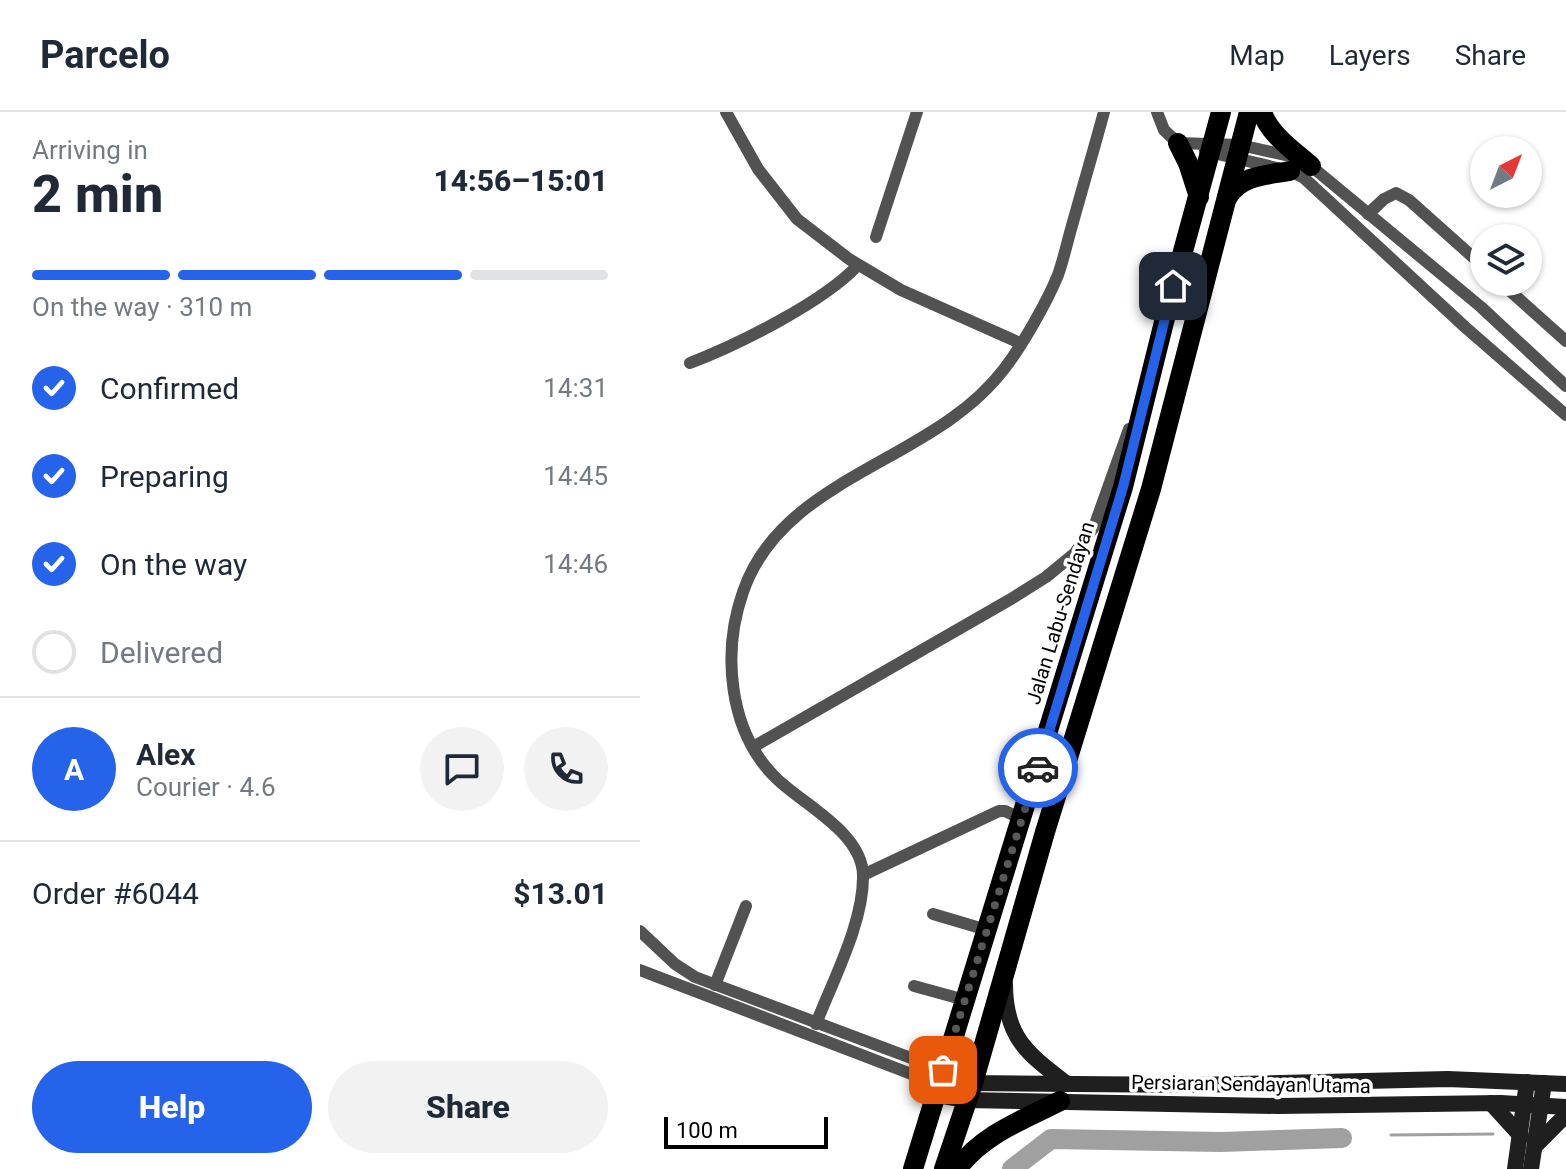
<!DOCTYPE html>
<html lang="en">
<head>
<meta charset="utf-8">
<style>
	:root { --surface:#fff; --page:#f2f2f3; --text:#1f2937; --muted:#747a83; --line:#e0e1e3; --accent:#2563eb }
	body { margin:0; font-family:Roboto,sans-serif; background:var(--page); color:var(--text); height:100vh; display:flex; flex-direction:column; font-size:30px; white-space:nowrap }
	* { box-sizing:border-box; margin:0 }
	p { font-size:26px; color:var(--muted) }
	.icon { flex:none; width:44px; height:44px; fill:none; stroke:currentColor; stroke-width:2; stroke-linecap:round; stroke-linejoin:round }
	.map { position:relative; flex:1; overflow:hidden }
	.panel { display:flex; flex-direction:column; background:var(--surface); width:640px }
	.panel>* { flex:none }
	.needle { width:52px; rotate:42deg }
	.controls { position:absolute; left:830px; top:24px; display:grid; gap:16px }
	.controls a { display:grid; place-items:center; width:72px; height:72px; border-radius:50%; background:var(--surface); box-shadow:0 2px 6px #0004; font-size:40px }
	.scale { position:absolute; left:24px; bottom:20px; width:164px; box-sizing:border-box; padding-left:8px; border:4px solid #000; border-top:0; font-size:22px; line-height:28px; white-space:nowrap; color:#000; -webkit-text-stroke:6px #fff; paint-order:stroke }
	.pin { position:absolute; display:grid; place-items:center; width:68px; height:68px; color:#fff; margin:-34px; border-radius:16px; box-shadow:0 4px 12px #0006 }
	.courier { position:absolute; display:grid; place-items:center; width:80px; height:80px; margin:-40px; border:6px solid #2563eb; border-radius:50%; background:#fff; color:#222; box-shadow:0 2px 10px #0007 }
	.summary em { font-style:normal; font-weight:800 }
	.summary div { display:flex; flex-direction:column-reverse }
	.summary { display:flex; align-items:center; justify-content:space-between; height:136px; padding:0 32px }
	h1 { font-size:52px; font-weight:800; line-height:60px }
	.bar { display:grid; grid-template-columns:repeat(4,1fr); gap:12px 8px; align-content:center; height:96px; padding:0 32px }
	.bar i { height:10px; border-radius:6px; background:var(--line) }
	.bar .active { background:var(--accent) }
	.bar p { grid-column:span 4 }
	.line { display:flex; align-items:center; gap:20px; padding:0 32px; border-top:2px solid var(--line) }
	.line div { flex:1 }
	.round { display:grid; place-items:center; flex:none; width:84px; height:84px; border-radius:42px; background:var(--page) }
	ol { padding:0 32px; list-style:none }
	li { display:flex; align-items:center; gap:24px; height:88px }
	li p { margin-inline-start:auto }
	li .icon { padding:8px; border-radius:50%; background:var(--accent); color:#fff; stroke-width:4 }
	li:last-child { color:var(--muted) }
	li i { width:44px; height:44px; border:4px solid var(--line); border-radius:50% }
	.action { display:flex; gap:16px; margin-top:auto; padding:16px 32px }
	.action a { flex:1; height:92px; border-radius:48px; background:var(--accent); color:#fff; font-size:32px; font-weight:800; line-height:92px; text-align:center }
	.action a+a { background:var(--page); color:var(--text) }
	header { display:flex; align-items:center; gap:48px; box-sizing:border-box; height:112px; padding:0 40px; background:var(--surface); border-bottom:2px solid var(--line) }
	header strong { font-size:38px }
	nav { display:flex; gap:44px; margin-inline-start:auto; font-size:28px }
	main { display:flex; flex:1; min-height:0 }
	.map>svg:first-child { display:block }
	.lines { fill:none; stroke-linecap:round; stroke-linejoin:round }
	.stream { stroke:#a0a0a0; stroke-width:3 }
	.river { stroke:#a0a0a0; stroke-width:20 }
	.street { stroke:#525252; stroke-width:12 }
	.secondary { stroke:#1f1f1f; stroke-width:16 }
	.primary { stroke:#000; stroke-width:20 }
	.done { stroke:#595959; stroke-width:8; stroke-dasharray:0 14.4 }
	.route { stroke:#2563eb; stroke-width:10 }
	.labels { text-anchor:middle; stroke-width:7; stroke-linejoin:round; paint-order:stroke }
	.street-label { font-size:20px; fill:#000; stroke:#fff }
</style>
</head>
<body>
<header>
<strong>Parcelo</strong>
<nav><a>Map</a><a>Layers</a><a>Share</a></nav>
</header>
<main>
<section class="panel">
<div class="summary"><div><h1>2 min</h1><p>Arriving in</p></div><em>14:56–15:01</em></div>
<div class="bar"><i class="active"></i><i class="active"></i><i class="active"></i><i></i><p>On the way · 310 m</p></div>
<ol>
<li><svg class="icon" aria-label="check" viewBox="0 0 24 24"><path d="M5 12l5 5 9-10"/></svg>Confirmed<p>14:31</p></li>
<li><svg class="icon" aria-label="check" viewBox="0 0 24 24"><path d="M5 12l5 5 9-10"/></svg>Preparing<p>14:45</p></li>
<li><svg class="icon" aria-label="check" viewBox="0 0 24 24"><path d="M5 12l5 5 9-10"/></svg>On the way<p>14:46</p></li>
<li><i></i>Delivered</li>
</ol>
<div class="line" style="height:144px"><b class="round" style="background:var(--accent);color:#fff">A</b><div><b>Alex</b><p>Courier · 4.6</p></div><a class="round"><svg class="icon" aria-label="chat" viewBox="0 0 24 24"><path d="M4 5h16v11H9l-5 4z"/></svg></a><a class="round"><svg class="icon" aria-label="phone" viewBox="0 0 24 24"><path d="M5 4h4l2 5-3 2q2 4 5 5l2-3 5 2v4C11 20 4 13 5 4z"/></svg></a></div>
<div class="line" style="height:104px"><div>Order #6044</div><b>$13.01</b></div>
<div class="action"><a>Help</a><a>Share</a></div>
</section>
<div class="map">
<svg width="926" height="1057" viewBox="0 0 926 1057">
	<rect width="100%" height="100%" fill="#fff"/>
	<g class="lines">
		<polyline class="stream" points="751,1023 853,1022"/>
		<polyline class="river" points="372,1057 411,1027 581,1030 702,1026"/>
		<g class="street">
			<polyline points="86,0 118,57 157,107 209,147 261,178 380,231"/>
			<polyline points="517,0 524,18 538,31 600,33 654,45 671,54 841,195 926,274"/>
			<polyline points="565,39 650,59 664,66 825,215 926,303"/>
			<polyline points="728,102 744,87 756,81 769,88 844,155"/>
			<polyline points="236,125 277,0"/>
			<polyline points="860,170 926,229"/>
			<path d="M50 251C97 233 184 190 218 153"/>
			<polyline points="113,635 371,487 406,465 434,442 454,415 489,317"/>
			<polyline points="223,763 359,699 365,699 382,707"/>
			<polyline points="293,802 347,818"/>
			<polyline points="0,819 35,852 55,865 303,958"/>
			<polyline points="0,858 300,973"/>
			<polyline points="75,873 106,794"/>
			<polyline points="274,874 325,888"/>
			<path d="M176 912C193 868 224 810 223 763 222 720 162 692 136 666 88 619 82 540 103 480 143 363 293 351 364 257 382 234 407 190 418 163 424 146 428 127 433 110 443 74 454 37 464 0"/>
		</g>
		<g class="secondary">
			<path d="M365 872C365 926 388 942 427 972"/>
			<polyline points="302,964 333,971 553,973 808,967 926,972"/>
			<polyline points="297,983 327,988 638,994 861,991 926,995"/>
			<polyline points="851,991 881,1024"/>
			<polyline points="896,1033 926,1003"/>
			<polyline points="875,1057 887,970"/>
			<polyline points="891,1057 904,971"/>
		</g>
		<g class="primary">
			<path d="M622 0C629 22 654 39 671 54"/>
			<polyline points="538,31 548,51 559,85"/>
			<path d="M587 86C600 63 627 63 650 59"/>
			<polyline points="273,1057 483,375 527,198 581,0"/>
			<polyline points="304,1057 333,971 405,720 511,377 609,0"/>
			<path d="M317 1057C343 1022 383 1008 420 989"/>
		</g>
	</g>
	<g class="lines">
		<polyline class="done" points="303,958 398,656"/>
		<polyline class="route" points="398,656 483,375 533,174"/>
	</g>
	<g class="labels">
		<g class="street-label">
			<text transform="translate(420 501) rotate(-73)" y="7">Jalan Labu-Sendayan</text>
			<text transform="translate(611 972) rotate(1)" y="7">Persiaran Sendayan Utama</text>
		</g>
	</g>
</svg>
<div class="controls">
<a><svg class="needle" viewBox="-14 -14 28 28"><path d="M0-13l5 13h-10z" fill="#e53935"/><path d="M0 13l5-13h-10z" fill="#747a83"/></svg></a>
<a><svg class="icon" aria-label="layers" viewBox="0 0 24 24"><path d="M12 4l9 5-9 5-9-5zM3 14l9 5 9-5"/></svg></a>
</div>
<div class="scale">100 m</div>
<div class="pin" style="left:303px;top:958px;background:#ea580c"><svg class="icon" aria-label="bag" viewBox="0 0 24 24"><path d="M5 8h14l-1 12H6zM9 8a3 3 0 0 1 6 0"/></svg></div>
<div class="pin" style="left:533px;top:174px;background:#1f2937"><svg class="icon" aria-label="home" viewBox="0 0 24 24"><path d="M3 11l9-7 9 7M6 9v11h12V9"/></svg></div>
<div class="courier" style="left:398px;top:656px"><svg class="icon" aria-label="car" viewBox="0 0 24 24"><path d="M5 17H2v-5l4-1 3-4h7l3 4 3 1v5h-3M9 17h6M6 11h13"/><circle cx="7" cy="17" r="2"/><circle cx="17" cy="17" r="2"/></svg></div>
</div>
</main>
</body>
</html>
